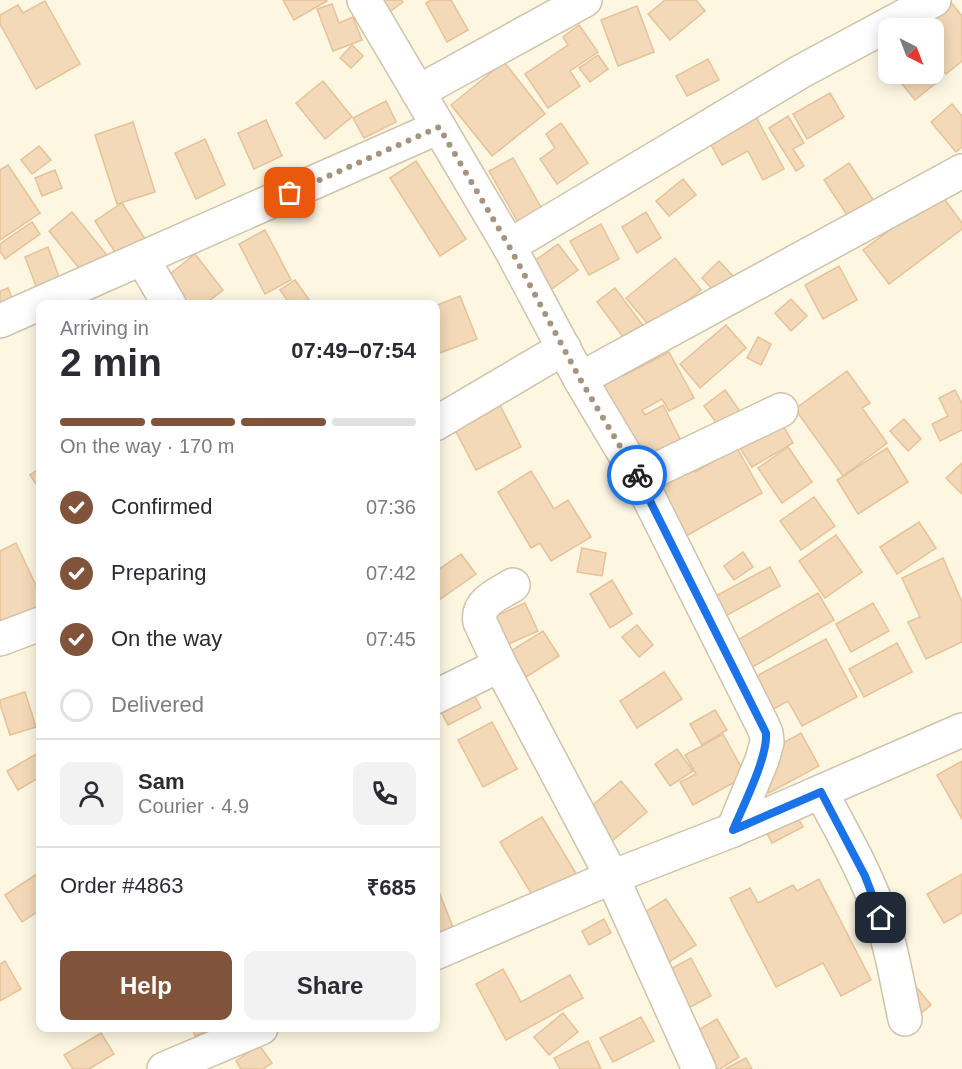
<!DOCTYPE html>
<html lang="en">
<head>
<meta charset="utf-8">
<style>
	:root { --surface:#fff; --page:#f2f2f3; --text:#2b2b33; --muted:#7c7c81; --line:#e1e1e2; --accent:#81533a }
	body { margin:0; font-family:Arial,sans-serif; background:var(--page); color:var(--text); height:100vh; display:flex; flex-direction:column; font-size:22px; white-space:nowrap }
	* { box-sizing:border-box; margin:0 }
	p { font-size:20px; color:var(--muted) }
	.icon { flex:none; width:33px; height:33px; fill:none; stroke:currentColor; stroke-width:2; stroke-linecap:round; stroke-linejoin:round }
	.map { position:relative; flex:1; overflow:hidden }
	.sheet { position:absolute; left:36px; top:300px; width:404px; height:732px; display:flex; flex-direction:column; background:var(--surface); border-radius:12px; box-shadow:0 3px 15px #0003 }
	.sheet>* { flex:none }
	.needle { width:39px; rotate:138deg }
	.fabs { position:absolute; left:878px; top:18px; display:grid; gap:12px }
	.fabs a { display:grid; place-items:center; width:66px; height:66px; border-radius:12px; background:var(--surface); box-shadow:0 3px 15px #0003; font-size:30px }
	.pin { position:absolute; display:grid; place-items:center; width:51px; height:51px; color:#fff; margin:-26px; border-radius:12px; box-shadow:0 3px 9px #0006 }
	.courier { position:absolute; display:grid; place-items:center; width:60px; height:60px; margin:-30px; border:4px solid #1a73e8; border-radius:50%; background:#fff; color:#222; box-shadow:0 2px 8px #0007 }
	.headline em { font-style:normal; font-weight:800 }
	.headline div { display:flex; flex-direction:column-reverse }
	.headline { display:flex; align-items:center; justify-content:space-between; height:102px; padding:0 24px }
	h1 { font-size:39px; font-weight:800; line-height:45px }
	.bar { display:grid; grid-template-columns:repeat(4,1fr); gap:9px 6px; align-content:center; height:72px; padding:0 24px }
	.bar i { height:8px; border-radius:4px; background:var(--line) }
	.bar .on { background:var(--accent) }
	.bar p { grid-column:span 4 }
	.line { display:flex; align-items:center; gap:15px; padding:0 24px; border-top:2px solid var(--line) }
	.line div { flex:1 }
	.round { display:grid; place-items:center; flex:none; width:63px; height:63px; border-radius:12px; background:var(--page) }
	ol { padding:0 24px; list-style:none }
	li { display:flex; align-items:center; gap:18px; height:66px }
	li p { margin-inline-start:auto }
	li .icon { padding:6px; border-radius:50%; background:var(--accent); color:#fff; stroke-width:4 }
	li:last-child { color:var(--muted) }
	li i { width:33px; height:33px; border:3px solid var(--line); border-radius:50% }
	.button { display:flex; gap:12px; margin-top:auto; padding:12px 24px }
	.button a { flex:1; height:69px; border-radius:12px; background:var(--accent); color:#fff; font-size:24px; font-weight:800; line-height:69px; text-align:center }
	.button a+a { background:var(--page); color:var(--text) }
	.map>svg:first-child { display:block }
	.building { fill:#f3d9b8; stroke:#e6c298; stroke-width:1.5 }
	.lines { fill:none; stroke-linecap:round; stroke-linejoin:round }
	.minor-casing { stroke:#d0c2ab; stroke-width:36 }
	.minor { stroke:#fff; stroke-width:33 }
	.done { stroke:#a5947e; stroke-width:6; stroke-dasharray:0 10.8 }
	.route { stroke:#1a73e8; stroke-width:8 }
</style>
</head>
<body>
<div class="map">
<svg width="962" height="1069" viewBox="0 0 962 1069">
	<rect width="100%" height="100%" fill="#fdf7e2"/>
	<g class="building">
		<polygon points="283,0 326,0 327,1 294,20"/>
		<polygon points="373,0 401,0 403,2 384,16"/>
		<polygon points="431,0 451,0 468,30 447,42 426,3"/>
		<polygon points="665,0 696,0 705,11 670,40 648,14"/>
		<polygon points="949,0 962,16 962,61 946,74 933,58 933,28 909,28"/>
		<polygon points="45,1 80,64 36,89 0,24 0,15 18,5 23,13"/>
		<polygon points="332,4 339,23 353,17 362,40 333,51 317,9"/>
		<polygon points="637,6 654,52 618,66 601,20"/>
		<polygon points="579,25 598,52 570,71 580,86 548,108 525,74 568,45 563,37"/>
		<polygon points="352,45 363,56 351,68 340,58"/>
		<polygon points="598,55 608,69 590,82 579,68"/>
		<polygon points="708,59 719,80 687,96 676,76"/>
		<polygon points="504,62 545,114 492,156 451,105"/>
		<polygon points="894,74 928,74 936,83 915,100"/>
		<polygon points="323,81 352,117 325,139 296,103"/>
		<polygon points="830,93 844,117 807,139 793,114"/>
		<polygon points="386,101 396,122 364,138 353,118"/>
		<polygon points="952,104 962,116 962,147 956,152 931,122"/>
		<polygon points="755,115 784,169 763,180 748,151 722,165 708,139"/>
		<polygon points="788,116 804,143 793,149 804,166 796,171 769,128"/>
		<polygon points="266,120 282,156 254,169 238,133"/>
		<polygon points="133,122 155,192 117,204 95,135"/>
		<polygon points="561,123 588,163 557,184 540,159 555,148 546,134"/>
		<polygon points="205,139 225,185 196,199 175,153"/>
		<polygon points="39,146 51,160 32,174 21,160"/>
		<polygon points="513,158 546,216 522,229 489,171"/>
		<polygon points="416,161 466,239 440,256 390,178"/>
		<polygon points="849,163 878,207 853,224 824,180"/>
		<polygon points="8,165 40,213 0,240 0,170"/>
		<polygon points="55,170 62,188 42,196 35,178"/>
		<polygon points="683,179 696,195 669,216 656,201"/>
		<polygon points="940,193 962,223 962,229 889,284 863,250"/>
		<polygon points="122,203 147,242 120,260 95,221"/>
		<polygon points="72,212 110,259 87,278 49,231"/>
		<polygon points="646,212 661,238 637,253 622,227"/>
		<polygon points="32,222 40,234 5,259 0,251 0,244"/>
		<polygon points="601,224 619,259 589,275 570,241"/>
		<polygon points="265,230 291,280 265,294 239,244"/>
		<polygon points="558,244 578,270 549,291 530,264"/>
		<polygon points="48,247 59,277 36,286 25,257"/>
		<polygon points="195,254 223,290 205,304 186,304 165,278"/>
		<polygon points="675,258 701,290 653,330 626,298"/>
		<polygon points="719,261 733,276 715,292 702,278"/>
		<polygon points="839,266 857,300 823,319 805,285"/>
		<polygon points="295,280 312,304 290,304 280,290"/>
		<polygon points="8,288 15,306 0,312 0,291"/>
		<polygon points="615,288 650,335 632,349 597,302"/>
		<polygon points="460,296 477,339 440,353 435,340 435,306"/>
		<polygon points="791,299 807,316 791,331 775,313"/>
		<polygon points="726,325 746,348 700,388 680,364"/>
		<polygon points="758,337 771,344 761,365 747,358"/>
		<polygon points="669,352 694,398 669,411 662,399 642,410 645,415 663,405 684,447 637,471 593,386 620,371 623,376"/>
		<polygon points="847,371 870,403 862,408 887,443 843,476 795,409"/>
		<polygon points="725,390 744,417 723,432 704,406"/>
		<polygon points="955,390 962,404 962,430 940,441 932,424 948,416 939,398"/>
		<polygon points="497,399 521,447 476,470 451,422"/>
		<polygon points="777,415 793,443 752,467 735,440"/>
		<polygon points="904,419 921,439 908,451 890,431"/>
		<polygon points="788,447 812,482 782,503 758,468"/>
		<polygon points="737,448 762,493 681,539 654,491 693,468 695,472"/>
		<polygon points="887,448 908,482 858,514 837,480"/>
		<polygon points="962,463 962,494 946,478"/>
		<polygon points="40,468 40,490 30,475"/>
		<polygon points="531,471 554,509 568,500 591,537 551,561 540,543 531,548 498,492"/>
		<polygon points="814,497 835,526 801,550 780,521"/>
		<polygon points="919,522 936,548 897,574 880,547"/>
		<polygon points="836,535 862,572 825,598 799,561"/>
		<polygon points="16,543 40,594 40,613 0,623 0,551"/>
		<polygon points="582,548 606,553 602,576 577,572"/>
		<polygon points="743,552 753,567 734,580 724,566"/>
		<polygon points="461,554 476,574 439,600 435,594 435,572"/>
		<polygon points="943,558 962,602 962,642 926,659 908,622 920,617 902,578"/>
		<polygon points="770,567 780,586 720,619 710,599"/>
		<polygon points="612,580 632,614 610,628 590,594"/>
		<polygon points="818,593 834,620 744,672 729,645"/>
		<polygon points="525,603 538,631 499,648 487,620"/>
		<polygon points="873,603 889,631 851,652 836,624"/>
		<polygon points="637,625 653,645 639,657 622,637"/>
		<polygon points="543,631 559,656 512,686 496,660"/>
		<polygon points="826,639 857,697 802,726 788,701 755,719 738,686"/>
		<polygon points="897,643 912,672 864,697 849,669"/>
		<polygon points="664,672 682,699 637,728 620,701"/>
		<polygon points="468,683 481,708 448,725 435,700"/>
		<polygon points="25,692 36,727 10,735 0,704 0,700"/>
		<polygon points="715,710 727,730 702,745 690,724"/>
		<polygon points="492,722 517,769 483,787 458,740"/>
		<polygon points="801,733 819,766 769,793 752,760"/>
		<polygon points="723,734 746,776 693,805 680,782 696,774 685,755"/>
		<polygon points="677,749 693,771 670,786 655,764"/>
		<polygon points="40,752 40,777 18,790 7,771"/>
		<polygon points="962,761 962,819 937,775"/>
		<polygon points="621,781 647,812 605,847 580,816"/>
		<polygon points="794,811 803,827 772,843 764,827"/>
		<polygon points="542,817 577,875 534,898 500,842"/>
		<polygon points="40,872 40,910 22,922 5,895"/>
		<polygon points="962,874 962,913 944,923 927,894"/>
		<polygon points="819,879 871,980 841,996 823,963 776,987 730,898 750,888 758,903 793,885 797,891"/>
		<polygon points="435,882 455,932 435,940"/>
		<polygon points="666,899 696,945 653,972 624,925"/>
		<polygon points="604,919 611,933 589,945 582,931"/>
		<polygon points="691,958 711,996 670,1018 650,980"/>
		<polygon points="5,961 21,989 0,1001 0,964"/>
		<polygon points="503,969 521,1002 570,975 583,998 506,1040 476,984"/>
		<polygon points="908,977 931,1005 913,1020"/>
		<polygon points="563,1013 578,1032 549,1055 534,1037"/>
		<polygon points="641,1017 654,1041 613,1062 600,1038"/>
		<polygon points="717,1019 739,1057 720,1069 691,1069 676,1043"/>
		<polygon points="192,1028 214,1028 195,1036"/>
		<polygon points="101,1033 114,1054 89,1069 73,1069 64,1055"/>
		<polygon points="588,1041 601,1069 560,1069 554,1058"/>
		<polygon points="259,1045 272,1063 263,1069 241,1069 236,1061"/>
		<polygon points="746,1058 752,1069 725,1069"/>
	</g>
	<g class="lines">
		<g class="minor-casing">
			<g id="minor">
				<polyline points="364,0 509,246 580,379 639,478 763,726 766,733 767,742 762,760 733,830"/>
				<polyline points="418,92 585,0"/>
				<polyline points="509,246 800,72 934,0"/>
				<polyline points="142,258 169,304"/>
				<polyline points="0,321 439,127"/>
				<polyline points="580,379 962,171"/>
				<polyline points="435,424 564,348"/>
				<polyline points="639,478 781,410"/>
				<path d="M513 585C499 594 476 602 480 622L500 665 612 877 699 1069"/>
				<polyline points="0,639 40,624"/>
				<polyline points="435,697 500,665"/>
				<path d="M821 792C840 828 861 864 876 903 890 938 897 982 905 1019"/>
				<polyline points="435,953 612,877 733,830 962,730"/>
				<polyline points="164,1069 261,1028"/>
			</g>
		</g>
		<use href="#minor" class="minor"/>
	</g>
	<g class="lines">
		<polyline class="done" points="290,193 439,127 509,246 580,379 637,475"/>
		<path class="route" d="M637 475 766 733C768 757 743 806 733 830L821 792 865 876 881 918"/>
	</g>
</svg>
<div class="fabs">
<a><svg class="needle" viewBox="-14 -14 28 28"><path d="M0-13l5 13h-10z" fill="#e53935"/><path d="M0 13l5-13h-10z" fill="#7c7c81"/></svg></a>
</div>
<div class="pin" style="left:290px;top:193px;background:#ea580c"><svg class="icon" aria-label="bag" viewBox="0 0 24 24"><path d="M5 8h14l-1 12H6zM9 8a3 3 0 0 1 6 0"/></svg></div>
<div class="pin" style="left:881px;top:918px;background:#1f2937"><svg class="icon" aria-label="home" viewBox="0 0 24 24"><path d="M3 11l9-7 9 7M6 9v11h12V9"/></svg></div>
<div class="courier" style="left:637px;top:475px"><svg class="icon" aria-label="bike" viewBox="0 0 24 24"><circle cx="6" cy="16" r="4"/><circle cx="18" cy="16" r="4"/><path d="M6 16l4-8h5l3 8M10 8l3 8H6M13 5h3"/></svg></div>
<section class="sheet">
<div class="headline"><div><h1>2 min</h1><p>Arriving in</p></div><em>07:49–07:54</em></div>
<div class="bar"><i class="on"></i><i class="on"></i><i class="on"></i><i></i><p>On the way · 170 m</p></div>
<ol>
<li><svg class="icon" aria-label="check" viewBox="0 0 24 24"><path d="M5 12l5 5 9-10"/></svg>Confirmed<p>07:36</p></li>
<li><svg class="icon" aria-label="check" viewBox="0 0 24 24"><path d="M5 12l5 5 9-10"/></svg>Preparing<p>07:42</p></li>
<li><svg class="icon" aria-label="check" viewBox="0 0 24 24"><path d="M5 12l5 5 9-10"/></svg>On the way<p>07:45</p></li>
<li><i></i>Delivered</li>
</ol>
<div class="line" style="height:108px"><a class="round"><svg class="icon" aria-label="person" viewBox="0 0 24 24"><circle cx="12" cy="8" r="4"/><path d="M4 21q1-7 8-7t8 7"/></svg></a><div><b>Sam</b><p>Courier · 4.9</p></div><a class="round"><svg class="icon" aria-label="phone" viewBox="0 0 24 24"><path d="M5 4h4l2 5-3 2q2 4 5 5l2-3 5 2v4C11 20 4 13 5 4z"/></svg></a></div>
<div class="line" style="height:78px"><div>Order #4863</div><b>₹685</b></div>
<div class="button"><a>Help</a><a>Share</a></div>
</section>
</div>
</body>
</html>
